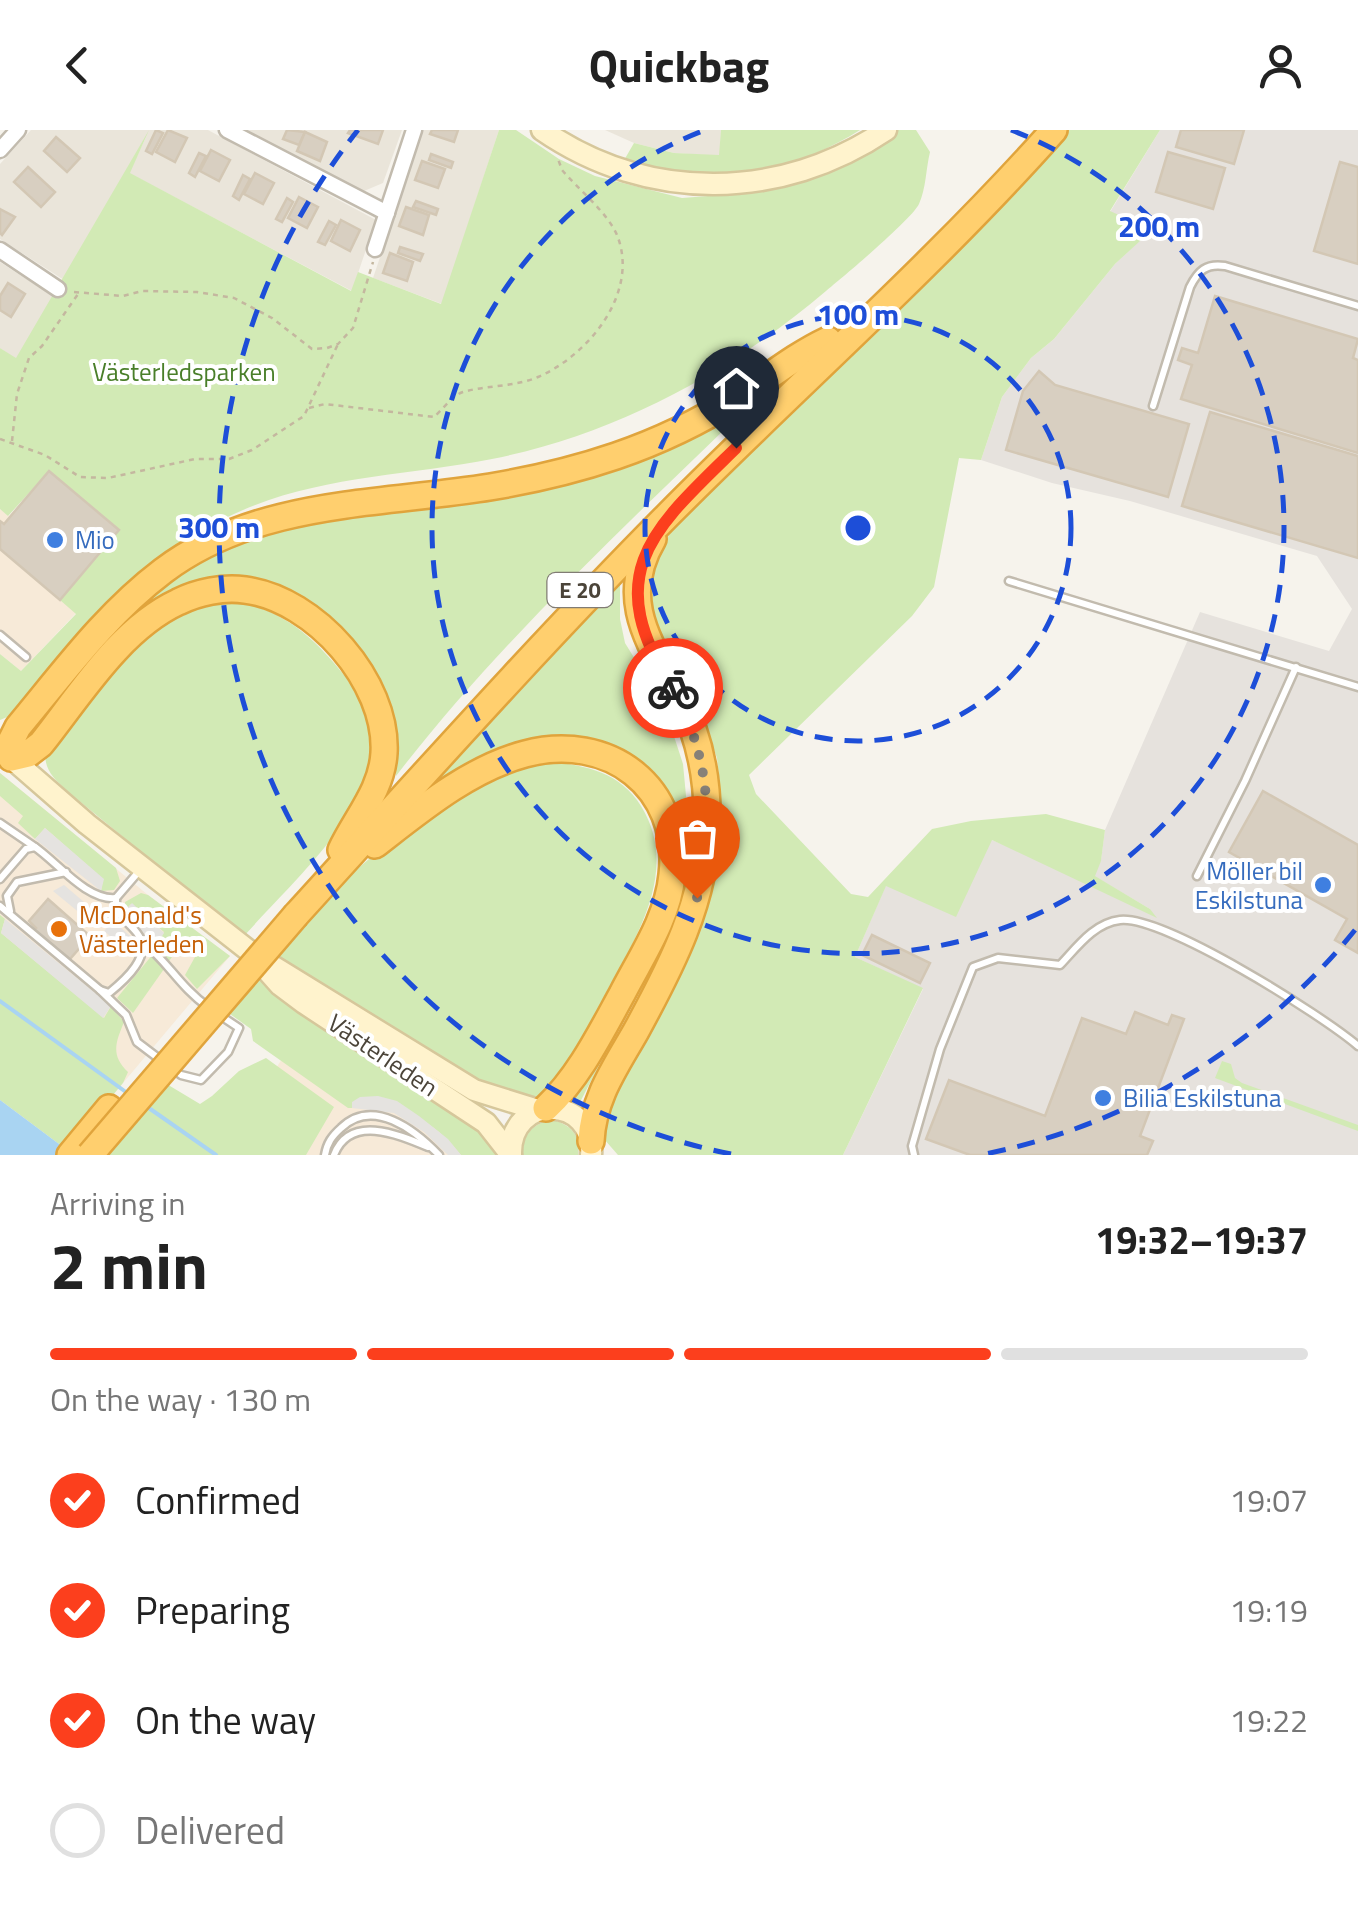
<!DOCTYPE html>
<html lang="en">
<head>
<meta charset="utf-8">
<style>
	:root { --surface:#fff; --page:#f6f6f6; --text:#222; --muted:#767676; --line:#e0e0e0; --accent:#fc3f1d }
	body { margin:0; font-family:"Titillium Web",sans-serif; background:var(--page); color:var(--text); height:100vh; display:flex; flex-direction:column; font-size:38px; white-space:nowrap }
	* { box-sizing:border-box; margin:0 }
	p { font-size:32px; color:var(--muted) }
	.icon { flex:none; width:55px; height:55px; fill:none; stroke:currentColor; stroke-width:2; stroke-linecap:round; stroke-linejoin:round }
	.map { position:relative; height:1025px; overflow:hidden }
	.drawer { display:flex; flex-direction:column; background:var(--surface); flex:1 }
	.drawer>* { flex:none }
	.pin { position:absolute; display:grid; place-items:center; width:85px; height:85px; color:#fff; margin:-102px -42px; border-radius:50% 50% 50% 0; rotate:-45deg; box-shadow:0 0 10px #0007 }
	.pin .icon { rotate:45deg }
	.courier { position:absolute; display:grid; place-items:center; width:100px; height:100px; margin:-50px; border:8px solid #fc3f1d; border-radius:50%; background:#fff; color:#222; box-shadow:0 2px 12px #0007 }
	.summary em { font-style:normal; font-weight:700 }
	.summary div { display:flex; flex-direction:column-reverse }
	.summary { display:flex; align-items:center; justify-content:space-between; height:170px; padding:0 50px }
	h1 { font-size:65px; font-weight:700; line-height:75px }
	.bar { display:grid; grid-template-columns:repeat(4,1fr); gap:15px 10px; align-content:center; height:120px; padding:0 50px }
	.bar i { height:12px; border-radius:8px; background:var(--line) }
	.bar .selected { background:var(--accent) }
	.bar p { grid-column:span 4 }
	ol { padding:0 50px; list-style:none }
	li { display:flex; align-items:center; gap:30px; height:110px }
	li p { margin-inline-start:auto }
	li .icon { padding:10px; border-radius:50%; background:var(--accent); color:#fff; stroke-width:4 }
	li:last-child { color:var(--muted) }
	li i { width:55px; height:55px; border:5px solid var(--line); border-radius:50% }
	header { display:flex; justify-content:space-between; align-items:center; height:130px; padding:0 50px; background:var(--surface); font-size:45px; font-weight:700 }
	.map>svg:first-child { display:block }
	.residential { fill:#eae5da }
	.commercial { fill:#f7ead8 }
	.industrial { fill:#e6e2dd }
	.green { fill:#d2eab5 }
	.parking { fill:#e5e3e0 }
	.water { fill:#a9d4f2 }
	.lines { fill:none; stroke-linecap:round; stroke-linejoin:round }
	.stream { stroke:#a9d4f2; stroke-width:4 }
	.building { fill:#d8cfc1; stroke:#d3c7b4; stroke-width:2.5 }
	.lane-casing { stroke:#c2bbae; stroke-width:11 }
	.street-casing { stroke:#c2bbae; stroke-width:19 }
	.secondary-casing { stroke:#d6c79b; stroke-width:25 }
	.highway-casing { stroke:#e0a43c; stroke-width:30 }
	.path { stroke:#c4b79f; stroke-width:2.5; stroke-dasharray:5 5; stroke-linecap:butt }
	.lane { stroke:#fff; stroke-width:6 }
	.street { stroke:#fff; stroke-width:14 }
	.secondary { stroke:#fff3cd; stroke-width:20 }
	.highway { stroke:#ffcf6e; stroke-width:25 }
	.highway-bridge-casing { stroke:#e0a43c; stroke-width:30; stroke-linecap:butt }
	.highway-bridge { stroke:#ffcf6e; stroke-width:25 }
	.done { stroke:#878178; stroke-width:10; stroke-dasharray:0 18 }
	.route { stroke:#fc3f1d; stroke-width:12 }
	.ring { fill:none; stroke:#1d4ed8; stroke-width:5; stroke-dasharray:18 12 }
	.shop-dot { fill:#3f7fe0; stroke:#fff; stroke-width:4 }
	.food-dot { fill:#e8710a; stroke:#fff; stroke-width:4 }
	.labels { text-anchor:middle; stroke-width:8; stroke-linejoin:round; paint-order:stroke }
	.shield { fill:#fff; stroke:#817c74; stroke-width:2.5 }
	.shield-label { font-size:22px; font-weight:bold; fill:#4b4439 }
	.park-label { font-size:25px; fill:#4a7f2a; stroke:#fff }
	.shop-label { font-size:25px; fill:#366cbe; stroke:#fff; text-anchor:start }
	.food-label { font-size:25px; fill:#c56008; stroke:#fff; text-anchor:start }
	.street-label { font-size:25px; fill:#4b4439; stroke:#fff }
	.centre { fill:#1d4ed8; stroke:#fff; stroke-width:5 }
	.ring-label { font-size:30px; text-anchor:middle; font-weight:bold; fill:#1d4ed8; stroke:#fff; stroke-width:8; stroke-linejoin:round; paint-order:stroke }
</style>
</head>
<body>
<header><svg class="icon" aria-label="back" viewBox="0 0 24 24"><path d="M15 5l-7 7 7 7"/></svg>Quickbag<svg class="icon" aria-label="person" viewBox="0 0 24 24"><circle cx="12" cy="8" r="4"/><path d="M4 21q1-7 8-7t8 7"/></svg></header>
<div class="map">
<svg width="1358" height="1025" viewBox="0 0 1358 1025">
	<rect width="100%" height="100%" fill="#f6f3ec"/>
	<g class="residential">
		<polygon points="31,0 208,0 376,90 352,161 129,43 147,5 64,150 0,109 0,34"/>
		<polygon points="246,0 402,0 383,53 364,61"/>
		<polygon points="423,0 499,0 442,174 373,148"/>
		<polygon points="605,0 721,0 720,26 674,23 634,13"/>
		<polygon points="0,132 54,167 16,229 0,218"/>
	</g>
	<g class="commercial">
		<polygon points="49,341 119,400 60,469 76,483 21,541 0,524 0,379 9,386"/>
		<polygon points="0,643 148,765 230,826 123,953 0,853"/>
		<polygon points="282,929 500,1025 232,1025 265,955"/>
	</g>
	<polygon class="industrial" points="1160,0 1358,0 1358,1025 843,1025 923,859 855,827 886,755 992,710 1150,779 1094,746 1101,730 1105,700 1200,482 1329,521 1352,479 1317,426 1130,371 1052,353 981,330 1002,267 1031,228 1054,209 1115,134 1151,100 1110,82"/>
	<g class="green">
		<path d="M149 0 130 43 351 161 358 142 441 174 499 0H516L559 29 595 46 682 68 747 63 814 48 861 26 898 0H916L930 22C926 38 926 59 919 74 912 89 843 147 826 161 729 243 617 304 492 329 406 346 315 346 234 384 143 426 79 513 12 585L0 590V524L21 541 76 484 60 470 118 400 49 341 8 386 0 379V218L16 228Z"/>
		<path d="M721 0H860C814 29 747 54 691 46 668 43 645 37 623 32L634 13 674 23 719 25Z"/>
		<polygon points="1069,0 1160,0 1110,81 1152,100 1115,134 1054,209 1031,228 1002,267 981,330 959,328 934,457 912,486 749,645 756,664 851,764 868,767 932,699 971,691 1046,684 1105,700 1101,731 1095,746 1150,779 1157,788 992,710 956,787 886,756 855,827 923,858 843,1025 618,1025 597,1001 680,833 705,771 721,666 717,628 698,575 652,494 648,444 674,396 915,162"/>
		<path d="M771 254C643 380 506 503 396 646L397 607 384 561 247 452 115 505 23 610 21 608 138 473 187 439 237 410 289 396 499 367Z"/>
		<path d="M620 450V489L625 513 651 555 671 597 683 634 690 708 683 751 656 825 577 978 566 974 650 824 675 696C659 680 602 617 587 610 525 585 442 655 393 686Z"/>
		<path d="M233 471C276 478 306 500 334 533 357 560 364 572 371 606 373 613 376 622 374 629 362 690 286 759 244 806L67 661C51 646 40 635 48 612L145 504 201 473Z"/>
		<path d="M550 632C586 635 621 643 641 676 681 740 635 809 604 867 591 892 579 924 561 947 552 958 538 970 524 969 478 965 440 932 403 908 360 881 317 854 275 826 299 800 322 770 349 746 397 704 485 636 550 632Z"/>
		<polygon points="0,643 116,738 120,751 114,760 101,761 103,749 45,698 35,709 18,693 23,686 0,666"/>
		<polygon points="141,763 148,765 230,826 197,859 185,845 195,827 181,815 169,831 156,816 164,802 131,774 124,782 125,772"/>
		<path d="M0 785 5 789 1 803 104 888 111 876 124 892C116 912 110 925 128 942L123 953 67 1020 0 970Z"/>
		<polygon points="153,824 164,839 133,883 117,868"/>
		<path d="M254 843 313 887 474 992 500 1025H461C425 981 405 983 353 972L352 978H348L253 911 251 899 223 879Z"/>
		<polygon points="266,928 334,977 306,1025 103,1025 165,953 200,974 212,966 239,941"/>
		<polygon points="1222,931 1231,934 1235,948 1242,953 1358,995 1358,1001 1215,948"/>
		<path d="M550 989C569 994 581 1003 578 1025H523C522 1005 531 996 550 989Z"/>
	</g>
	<g class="parking">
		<polygon points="45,698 104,749 101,761 35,709"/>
		<polygon points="64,755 91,778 81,784 53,761"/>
		<polygon points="132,773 164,803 156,816 124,782"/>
		<polygon points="5,789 111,876 103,888 1,803"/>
		<polygon points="113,791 136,811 128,821 104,801"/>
		<polygon points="378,966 397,971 419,986 448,1009 461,1025 448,1025 424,1002 394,983 352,978 352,972 360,967"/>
	</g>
	<polygon class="water" points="0,970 67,1020 75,1025 0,1025"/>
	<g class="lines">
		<g class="stream">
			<polyline points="0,871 130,965"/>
			<polyline points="146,976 216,1025"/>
		</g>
	</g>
	<g class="building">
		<polygon points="156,0 163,3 152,24 146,21"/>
		<polygon points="168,0 187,8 175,32 156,22"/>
		<polygon points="287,0 305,2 299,15 283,9"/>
		<polygon points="350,0 383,0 378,14 348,3"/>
		<polygon points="432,0 458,0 454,12 430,4"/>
		<polygon points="1181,0 1244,0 1234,34 1176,17"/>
		<polygon points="305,2 327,12 320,31 297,21"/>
		<polygon points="56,7 80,28 67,42 44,21"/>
		<polygon points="211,20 230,30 219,51 200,41"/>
		<polygon points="1168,22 1225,38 1213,79 1156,62"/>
		<polygon points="199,23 206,26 195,47 189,43"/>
		<polygon points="431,24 453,32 451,38 429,30"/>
		<polygon points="422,31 445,39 438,58 415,50"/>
		<polygon points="1340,32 1358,37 1358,134 1314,121"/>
		<polygon points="28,37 55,62 41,77 14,52"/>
		<polygon points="255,43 274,53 263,74 244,64"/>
		<polygon points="243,45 250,49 239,70 233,66"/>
		<polygon points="299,67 318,77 307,98 288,88"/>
		<polygon points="287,68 293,72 282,92 276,89"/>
		<polygon points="416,71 438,79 436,85 413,77"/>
		<polygon points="406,77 429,85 423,105 399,96"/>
		<polygon points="0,79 15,87 2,105 0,103"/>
		<polygon points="341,90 360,100 350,121 331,111"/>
		<polygon points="329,91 336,95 325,115 318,112"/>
		<polygon points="400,117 423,124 420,131 398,123"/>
		<polygon points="390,123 413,132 407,151 383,143"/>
		<polygon points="8,153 25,164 11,187 0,180 0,166"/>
		<polygon points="1215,166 1358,209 1353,228 1358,230 1358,323 1181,269 1192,235 1178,230 1182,218 1198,223"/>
		<polygon points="1039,241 1055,255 1189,294 1168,367 1006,320 1023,261"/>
		<polygon points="1210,282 1358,326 1358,428 1182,376"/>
		<polygon points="49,341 119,400 60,470 0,419 0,391 4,394"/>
		<polygon points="1263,661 1358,715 1358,823 1335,810 1347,789 1229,722"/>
		<polygon points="48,769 90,806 70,829 34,800 36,798 29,791"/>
		<polygon points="872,805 930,833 920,853 862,825"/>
		<polygon points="1135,882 1168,895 1172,885 1184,889 1140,1006 1153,1011 1147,1025 970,1025 926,1009 949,950 1045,986 1082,888 1126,904"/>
	</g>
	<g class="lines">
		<g class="lane-casing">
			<g id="lane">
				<path d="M1153 276 1190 157C1198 141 1206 133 1225 136L1358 176"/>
				<polyline points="1009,451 1358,557"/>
				<polyline points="0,505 26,527"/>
				<polyline points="0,693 35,717"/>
				<polyline points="1197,746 1245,651 1296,537"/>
				<path d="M0 749 26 719 35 717C58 733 87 771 116 768"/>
				<path d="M0 776 100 860 109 863C125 850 154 825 137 803 130 794 122 789 116 779V768L141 739"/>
				<polyline points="10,781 7,766 17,752 66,742"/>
				<path d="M142 811C168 832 180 857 208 877"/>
				<polyline points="100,860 126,885 137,912 162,931"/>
				<polyline points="172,938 181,945 201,950 228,922 239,898 218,884"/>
				<path d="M325 1025C327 1013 332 1006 341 998 373 967 415 1000 439 1025"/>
				<path d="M334 1025C350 984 397 1004 428 1017"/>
				<path d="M914 1025 912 1016 940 919 973 837 998 828 1060 835C1077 817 1094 793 1120 790 1163 785 1322 885 1358 916"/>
			</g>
		</g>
		<g class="street-casing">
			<g id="street">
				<polyline points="227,0 387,83"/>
				<polyline points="0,20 18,0"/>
				<polyline points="375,119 414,0"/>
				<polyline points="0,120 58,159"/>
			</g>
		</g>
		<g class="secondary-casing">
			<g id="secondary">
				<path d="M542 0C648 73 781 71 886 0"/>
				<polyline points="2,620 87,694 253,824 474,960 538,980"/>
				<polyline points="264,837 280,855 304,873 486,993 511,1025"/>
				<path d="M511 1025C509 962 596 965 591 1025"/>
			</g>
		</g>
		<g class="highway-casing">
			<g id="highway">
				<path d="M375 715C420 680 469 639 525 624 608 602 682 656 672 745 668 788 641 827 622 864 600 904 579 947 546 978"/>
				<path d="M341 720C356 688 382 660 384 623 388 552 315 469 245 460 223 457 198 462 178 472 120 499 80 565 41 614L28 624 11 628V611L18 597C63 543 106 484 163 441 257 370 378 375 490 357 532 350 575 340 616 326 657 312 701 291 739 267 769 247 796 225 828 210"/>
				<path d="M296 785C419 650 540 514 668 385 796 256 933 136 1054 0"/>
				<path d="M591 1011C593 968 615 938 636 901 671 837 706 770 707 695 708 661 704 631 693 599 669 533 609 483 653 409"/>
				<polyline points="70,1025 109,978"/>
			</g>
		</g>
		<g class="path">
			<polyline points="74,162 123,166 142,161 197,162 234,168 272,188 312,219 327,218 338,214 353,198 373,132"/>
			<path d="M309 278 325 274 434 287C442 280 453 265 463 262 487 255 515 257 538 247 589 225 640 162 617 105 607 82 579 60 562 40L558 29"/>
			<polyline points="0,309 45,325 80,347 108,348 195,329 229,329 252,320 304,286 338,214"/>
			<polyline points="12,311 17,264 29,228 42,216 78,164"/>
		</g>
		<use href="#lane" class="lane"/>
		<use href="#street" class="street"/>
		<use href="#secondary" class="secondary"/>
		<use href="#highway" class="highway"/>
		<g class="highway-bridge-casing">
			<polyline id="highway-bridge" points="90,1025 296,785"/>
		</g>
		<use href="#highway-bridge" class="highway-bridge"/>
	</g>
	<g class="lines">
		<path class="done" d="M673 558C709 625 715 694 697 768"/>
		<path class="route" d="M673 558C598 443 654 398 736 318"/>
	</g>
	<g class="ring">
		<circle cx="858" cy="398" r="213"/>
		<path d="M1011 0A426 426 0 1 1 705 0"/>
		<path d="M1355 800A639 639 0 0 1 985 1024M731 1024A639 639 0 0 1 358 0"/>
	</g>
	<g class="shop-dot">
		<circle cx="55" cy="410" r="10"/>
		<circle cx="1323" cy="755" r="10"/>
		<circle cx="1103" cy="968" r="10"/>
	</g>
	<circle class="food-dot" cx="59" cy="799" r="10"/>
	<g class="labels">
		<rect class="shield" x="547.5" y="443" width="65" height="34" rx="8"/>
		<g class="shield-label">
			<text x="580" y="468">E 20</text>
		</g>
		<g class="park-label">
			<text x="184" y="251">Västerledsparken</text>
		</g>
		<g class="shop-label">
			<text x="75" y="419">Mio</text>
			<text x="1303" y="750" text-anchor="end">Möller bil<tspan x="1303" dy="29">Eskilstuna</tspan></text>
			<text x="1123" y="977">Bilia Eskilstuna</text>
		</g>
		<g class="food-label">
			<text x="79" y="794">McDonald's<tspan x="79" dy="29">Västerleden</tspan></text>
		</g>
		<g class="street-label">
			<text transform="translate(383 925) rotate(34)" y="9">Västerleden</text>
		</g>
	</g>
	<circle cx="858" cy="398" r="15" class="centre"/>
	<g class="ring-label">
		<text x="1159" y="107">200 m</text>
		<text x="858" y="195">100 m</text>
		<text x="219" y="408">300 m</text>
	</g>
</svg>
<div class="pin" style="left:697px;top:768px;background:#ea580c"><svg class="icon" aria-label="bag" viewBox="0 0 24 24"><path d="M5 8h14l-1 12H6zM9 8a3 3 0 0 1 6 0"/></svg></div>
<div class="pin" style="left:736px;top:318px;background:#1f2937"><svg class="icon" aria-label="home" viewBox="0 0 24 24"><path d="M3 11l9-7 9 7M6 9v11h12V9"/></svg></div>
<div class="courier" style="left:673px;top:558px"><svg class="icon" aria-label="bike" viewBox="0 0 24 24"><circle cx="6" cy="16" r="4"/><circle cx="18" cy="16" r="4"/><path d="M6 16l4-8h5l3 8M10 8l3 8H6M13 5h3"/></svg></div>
</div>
<section class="drawer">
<div class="summary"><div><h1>2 min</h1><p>Arriving in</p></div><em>19:32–19:37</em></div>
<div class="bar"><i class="selected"></i><i class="selected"></i><i class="selected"></i><i></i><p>On the way · 130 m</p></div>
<ol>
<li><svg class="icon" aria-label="check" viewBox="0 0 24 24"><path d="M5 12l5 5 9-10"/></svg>Confirmed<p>19:07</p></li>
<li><svg class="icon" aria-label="check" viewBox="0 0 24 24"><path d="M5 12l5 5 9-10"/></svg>Preparing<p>19:19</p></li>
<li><svg class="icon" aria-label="check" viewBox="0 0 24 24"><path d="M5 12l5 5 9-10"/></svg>On the way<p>19:22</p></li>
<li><i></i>Delivered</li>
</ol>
</section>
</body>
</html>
